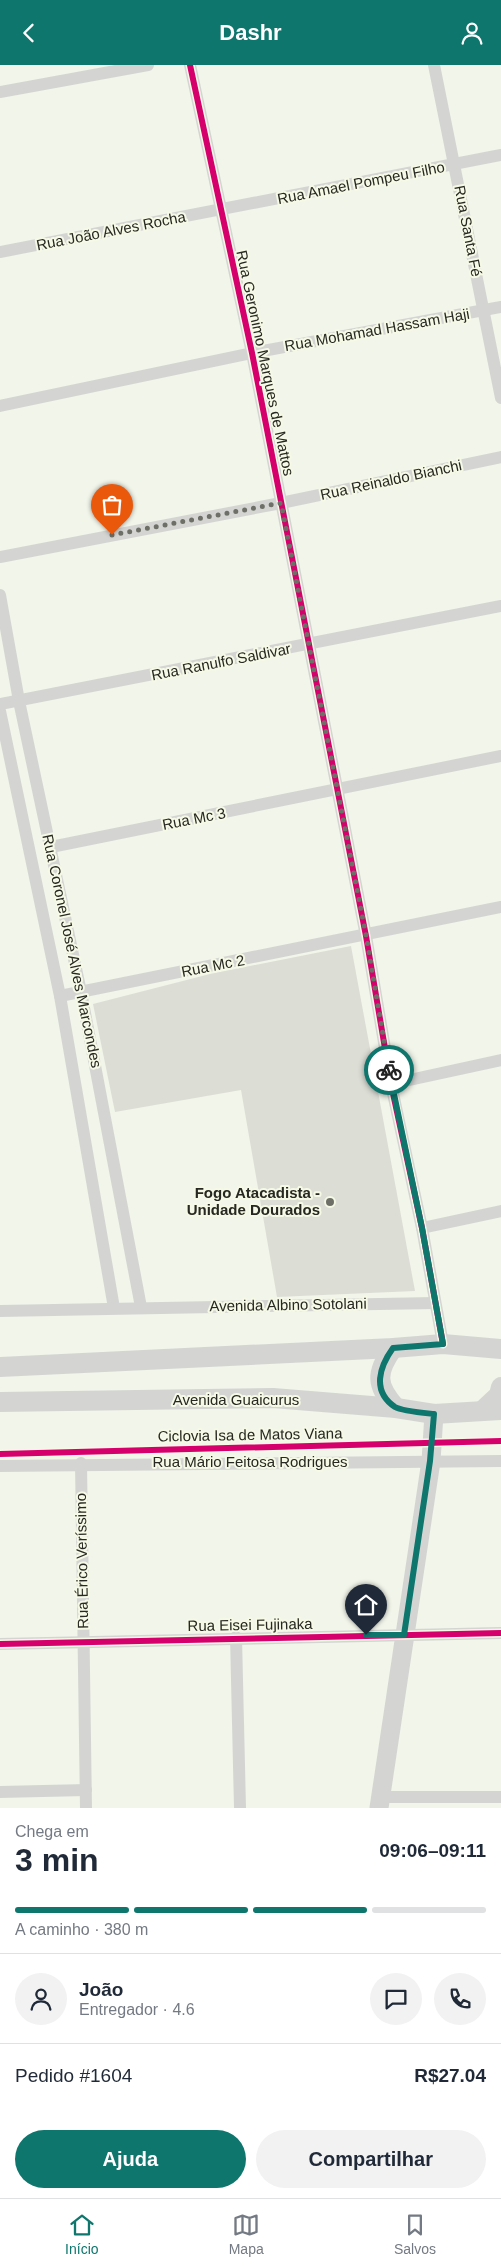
<!DOCTYPE html>
<html lang="pt">
<head>
<meta charset="utf-8">
<style>
	:root { --surface:#fff; --page:#f2f2f3; --text:#1f2937; --muted:#747a83; --line:#e0e1e3; --accent:#0f766e }
	body { margin:0; font-family:Helvetica,sans-serif; background:var(--page); color:var(--text); height:100vh; display:flex; flex-direction:column; font-size:19px; white-space:nowrap }
	* { box-sizing:border-box; margin:0 }
	p { font-size:16px; color:var(--muted) }
	.icon { flex:none; width:28px; height:28px; fill:none; stroke:currentColor; stroke-width:2; stroke-linecap:round; stroke-linejoin:round }
	.map { position:relative; height:1743px; overflow:hidden }
	.drawer { display:flex; flex-direction:column; background:var(--surface); flex:1 }
	.drawer>* { flex:none }
	.pin { position:absolute; display:grid; place-items:center; width:42px; height:42px; color:#fff; margin:-51px -21px; border-radius:50% 50% 50% 0; rotate:-45deg; box-shadow:0 0 5px #0007 }
	.pin .icon { rotate:45deg }
	.courier { position:absolute; display:grid; place-items:center; width:50px; height:50px; margin:-25px; border:4px solid #0f766e; border-radius:50%; background:#fff; color:#222; box-shadow:0 1px 6px #0007 }
	.head em { font-style:normal; font-weight:800 }
	.head div { display:flex; flex-direction:column-reverse }
	.head { display:flex; align-items:center; justify-content:space-between; height:85px; padding:0 15px }
	h1 { font-size:32px; font-weight:800; line-height:38px }
	.bar { display:grid; grid-template-columns:repeat(4,1fr); gap:8px 5px; align-content:center; height:60px; padding:0 15px }
	.bar i { height:6px; border-radius:4px; background:var(--line) }
	.bar .on { background:var(--accent) }
	.bar p { grid-column:span 4 }
	.line { display:flex; align-items:center; gap:12px; padding:0 15px; border-top:1px solid var(--line) }
	.line div { flex:1 }
	.round { display:grid; place-items:center; flex:none; width:52px; height:52px; border-radius:26px; background:var(--page) }
	.action { display:flex; gap:10px; margin-top:auto; padding:10px 15px }
	.action a { flex:1; height:58px; border-radius:30px; background:var(--accent); color:#fff; font-size:20px; font-weight:800; line-height:58px; text-align:center }
	.action a+a { background:var(--page); color:var(--text) }
	header { display:flex; justify-content:space-between; align-items:center; height:65px; padding:0 15px; background:var(--accent); color:#fff; font-size:22px; font-weight:800 }
	.tab-bar { display:flex; justify-content:space-around; align-items:center; height:70px; border-top:1px solid var(--line); background:var(--surface); font-size:14px; color:var(--muted) }
	.tab-bar a { display:grid; justify-items:center; gap:2px }
	.tab-bar .on { color:var(--accent) }
	.map>svg:first-child { display:block }
	.building { fill:#dcded6 }
	.lines { fill:none; stroke-linecap:round; stroke-linejoin:round }
	.street { stroke:#d4d5d3; stroke-width:12 }
	.secondary { stroke:#d4d5d3; stroke-width:19 }
	.primary { stroke:#d4d5d3; stroke-width:20 }
	.cycleway-casing { stroke:#f5f9e6; stroke-width:9 }
	.cycleway { stroke:#d6006c; stroke-width:6 }
	.done { stroke:#6e7067; stroke-width:5; stroke-dasharray:0 9 }
	.route { stroke:#0f766e; stroke-width:6 }
	.poi-dot { fill:#6e7067; stroke:#f5f9e6; stroke-width:2 }
	.labels { text-anchor:middle; stroke-width:4; stroke-linejoin:round; paint-order:stroke }
	.street-label { font-size:15px; fill:#272821; stroke:#f5f9e6 }
	.poi-label { font-size:15px; font-weight:bold; fill:#272821; stroke:#f5f9e6; text-anchor:end }
</style>
</head>
<body>
<header><svg class="icon" aria-label="back" viewBox="0 0 24 24"><path d="M15 5l-7 7 7 7"/></svg>Dashr<svg class="icon" aria-label="person" viewBox="0 0 24 24"><circle cx="12" cy="8" r="4"/><path d="M4 21q1-7 8-7t8 7"/></svg></header>
<div class="map">
<svg width="501" height="1743" viewBox="0 0 501 1743">
	<rect width="100%" height="100%" fill="#f2f5ea"/>
	<polygon class="building" points="351,881 415,1226 277,1232 241,1025 115,1047 93,939 210,909"/>
	<g class="lines">
		<g class="street">
			<polyline points="190,0 252,288 366,871 391,1019 422,1163 443,1279"/>
			<polyline points="434,0 501,333"/>
			<polyline points="0,27 148,0"/>
			<polyline points="0,187 501,90"/>
			<polyline points="0,341 252,288 501,242"/>
			<polyline points="0,492 281,438 501,392"/>
			<polyline points="0,530 19,636 81,927 141,1242"/>
			<polyline points="0,639 501,541"/>
			<polyline points="0,646 60,931 114,1243"/>
			<polyline points="51,782 501,691"/>
			<polyline points="60,931 501,842"/>
			<polyline points="391,1019 501,995"/>
			<polyline points="422,1163 501,1146"/>
			<polyline points="0,1246 435,1238"/>
			<polyline points="81,1398 86,1743"/>
			<polyline points="0,1401 501,1396"/>
			<polyline points="236,1572 240,1743"/>
			<polyline points="0,1579 501,1568"/>
			<polyline points="0,1727 86,1725"/>
			<polyline points="381,1732 501,1732"/>
		</g>
		<polyline class="secondary" points="379,1743 431,1396 434,1349"/>
		<g class="primary">
			<path d="M393 1283C376 1307 375 1320 396 1343"/>
			<polyline points="0,1302 393,1283 443,1279 501,1284"/>
			<polyline points="0,1337 273,1333 396,1343 434,1349 501,1345"/>
			<polyline points="483,1345 499,1330 501,1322"/>
		</g>
		<g class="cycleway-casing">
			<g id="cycleway">
				<polyline points="190,0 252,288 366,871 391,1019 422,1163 443,1279"/>
				<polyline points="0,1389 501,1376"/>
				<polyline points="0,1579 501,1568"/>
			</g>
		</g>
		<use href="#cycleway" class="cycleway"/>
	</g>
	<g class="lines">
		<polyline class="done" points="112,470 281,438 366,870 389,1005"/>
		<path class="route" d="M366 1570H404L430 1396 434 1349C425 1348 402 1346 395 1342 371 1326 380 1301 393 1283L443 1279 422 1163 389 1005"/>
	</g>
	<circle class="poi-dot" cx="330" cy="1137" r="5"/>
	<g class="labels">
		<g class="street-label">
			<text transform="translate(361 118) rotate(-11)" y="5">Rua Amael Pompeu Filho</text>
			<text transform="translate(111 166) rotate(-11)" y="5">Rua João Alves Rocha</text>
			<text transform="translate(468 166) rotate(79)" y="5">Rua Santa Fé</text>
			<text transform="translate(377 265) rotate(-10)" y="5">Rua Mohamad Hassam Haji</text>
			<text transform="translate(265 298) rotate(78)" y="5">Rua Geronimo Marques de Mattos</text>
			<text transform="translate(391 415) rotate(-12)" y="5">Rua Reinaldo Bianchi</text>
			<text transform="translate(221 597) rotate(-11)" y="5">Rua Ranulfo Saldivar</text>
			<text transform="translate(194 754) rotate(-11)" y="5">Rua Mc 3</text>
			<text transform="translate(72 886) rotate(78)" y="5">Rua Coronel José Alves Marcondes</text>
			<text transform="translate(213 901) rotate(-11)" y="5">Rua Mc 2</text>
			<text transform="translate(288 1240) rotate(-1)" y="5">Avenida Albino Sotolani</text>
			<text x="236" y="1340">Avenida Guaicurus</text>
			<text transform="translate(250 1370) rotate(-1)" y="5">Ciclovia Isa de Matos Viana</text>
			<text x="250" y="1402">Rua Mário Feitosa Rodrigues</text>
			<text transform="translate(82 1496) rotate(-91)" y="5">Rua Érico Veríssimo</text>
			<text transform="translate(250 1560) rotate(-1)" y="5">Rua Eisei Fujinaka</text>
		</g>
		<g class="poi-label">
			<text x="320" y="1133">Fogo Atacadista -<tspan x="320" dy="17">Unidade Dourados</tspan></text>
		</g>
	</g>
</svg>
<div class="pin" style="left:112px;top:470px;background:#ea580c"><svg class="icon" aria-label="bag" viewBox="0 0 24 24"><path d="M5 8h14l-1 12H6zM9 8a3 3 0 0 1 6 0"/></svg></div>
<div class="pin" style="left:366px;top:1570px;background:#1f2937"><svg class="icon" aria-label="home" viewBox="0 0 24 24"><path d="M3 11l9-7 9 7M6 9v11h12V9"/></svg></div>
<div class="courier" style="left:389px;top:1005px"><svg class="icon" aria-label="bike" viewBox="0 0 24 24"><circle cx="6" cy="16" r="4"/><circle cx="18" cy="16" r="4"/><path d="M6 16l4-8h5l3 8M10 8l3 8H6M13 5h3"/></svg></div>
</div>
<section class="drawer">
<div class="head"><div><h1>3 min</h1><p>Chega em</p></div><em>09:06–09:11</em></div>
<div class="bar"><i class="on"></i><i class="on"></i><i class="on"></i><i></i><p>A caminho · 380 m</p></div>
<div class="line" style="height:90px"><a class="round"><svg class="icon" aria-label="person" viewBox="0 0 24 24"><circle cx="12" cy="8" r="4"/><path d="M4 21q1-7 8-7t8 7"/></svg></a><div><b>João</b><p>Entregador · 4.6</p></div><a class="round"><svg class="icon" aria-label="chat" viewBox="0 0 24 24"><path d="M4 5h16v11H9l-5 4z"/></svg></a><a class="round"><svg class="icon" aria-label="phone" viewBox="0 0 24 24"><path d="M5 4h4l2 5-3 2q2 4 5 5l2-3 5 2v4C11 20 4 13 5 4z"/></svg></a></div>
<div class="line" style="height:65px"><div>Pedido #1604</div><b>R$27.04</b></div>
<div class="action"><a>Ajuda</a><a>Compartilhar</a></div>
</section>
<nav class="tab-bar">
<a class="on"><svg class="icon" aria-label="home" viewBox="0 0 24 24"><path d="M3 11l9-7 9 7M6 9v11h12V9"/></svg>Início</a>
<a><svg class="icon" aria-label="map" viewBox="0 0 24 24"><path d="M3 6l6-2 6 2 6-2v14l-6 2-6-2-6 2zM9 4v14M15 6v14"/></svg>Mapa</a>
<a><svg class="icon" aria-label="saved" viewBox="0 0 24 24"><path d="M7 4h10v16l-5-4-5 4z"/></svg>Salvos</a>
</nav>
</body>
</html>
